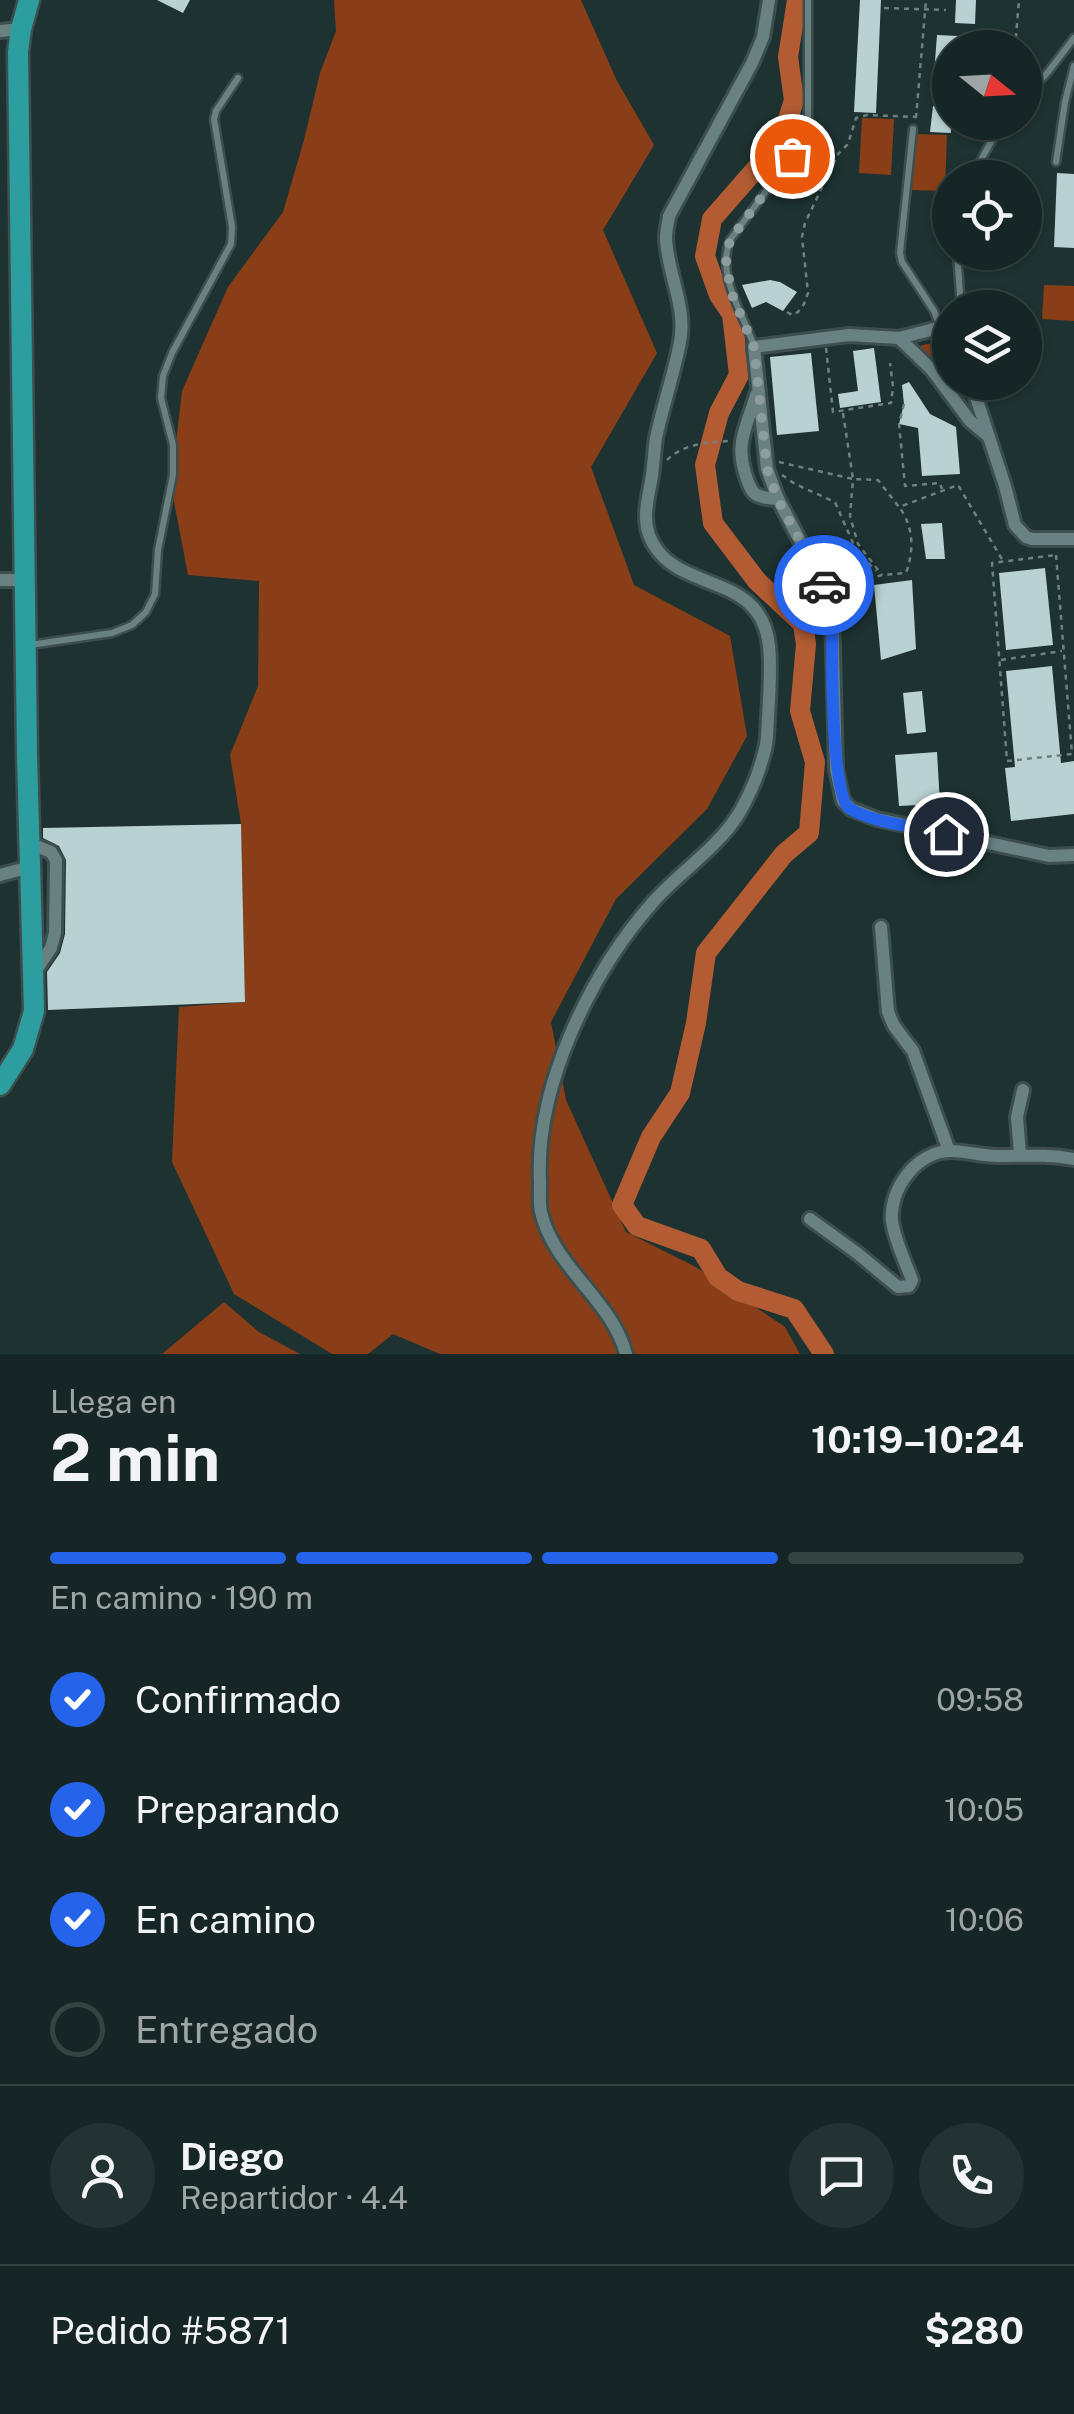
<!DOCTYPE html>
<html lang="es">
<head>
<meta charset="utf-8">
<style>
	:root { --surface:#162626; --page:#233232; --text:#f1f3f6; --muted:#9ea5a7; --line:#354343; --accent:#2563eb }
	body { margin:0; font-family:"Public Sans",sans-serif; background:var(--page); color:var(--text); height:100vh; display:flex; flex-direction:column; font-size:38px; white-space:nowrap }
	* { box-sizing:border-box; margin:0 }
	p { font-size:32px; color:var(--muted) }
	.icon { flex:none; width:55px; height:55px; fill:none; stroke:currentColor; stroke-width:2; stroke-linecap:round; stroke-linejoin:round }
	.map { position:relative; height:1354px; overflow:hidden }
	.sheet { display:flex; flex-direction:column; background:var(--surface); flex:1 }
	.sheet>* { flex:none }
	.needle { width:65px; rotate:108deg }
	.tools { position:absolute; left:932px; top:30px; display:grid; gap:20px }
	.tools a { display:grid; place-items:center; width:110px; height:110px; border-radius:50%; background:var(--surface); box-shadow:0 2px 8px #0004,0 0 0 2px var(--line); font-size:50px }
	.pin { position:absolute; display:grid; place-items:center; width:85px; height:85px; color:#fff; margin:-42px; border:5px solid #fff; border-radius:50%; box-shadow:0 2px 10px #0007 }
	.courier { position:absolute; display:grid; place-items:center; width:100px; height:100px; margin:-50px; border:8px solid #2563eb; border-radius:50%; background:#fff; color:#222; box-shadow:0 2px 12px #0007 }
	.headline em { font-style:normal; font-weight:700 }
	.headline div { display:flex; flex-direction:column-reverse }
	.headline { display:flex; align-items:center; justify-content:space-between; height:170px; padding:0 50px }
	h1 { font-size:65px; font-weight:700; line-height:75px }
	.bar { display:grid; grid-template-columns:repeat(4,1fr); gap:15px 10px; align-content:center; height:120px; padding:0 50px }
	.bar i { height:12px; border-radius:8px; background:var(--line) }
	.bar .active { background:var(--accent) }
	.bar p { grid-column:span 4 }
	.line { display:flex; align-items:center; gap:25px; padding:0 50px; border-top:2px solid var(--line) }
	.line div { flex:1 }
	.round { display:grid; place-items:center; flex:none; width:105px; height:105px; border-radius:52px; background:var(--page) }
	ol { padding:0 50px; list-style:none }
	li { display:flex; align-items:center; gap:30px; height:110px }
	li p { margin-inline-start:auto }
	li .icon { padding:10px; border-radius:50%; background:var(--accent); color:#fff; stroke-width:4 }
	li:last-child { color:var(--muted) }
	li i { width:55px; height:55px; border:5px solid var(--line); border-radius:50% }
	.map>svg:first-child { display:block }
	.green { fill:#8a3e17 }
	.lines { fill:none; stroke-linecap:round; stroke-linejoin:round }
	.river { stroke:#b35c33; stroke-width:20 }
	.building { fill:#b9d2d1 }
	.lane-casing { stroke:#3d4e4e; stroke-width:11 }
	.street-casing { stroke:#3d4e4e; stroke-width:18 }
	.primary-casing { stroke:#3d4e4e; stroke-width:25 }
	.path { stroke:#6f8080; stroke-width:2.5; stroke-dasharray:5 5; stroke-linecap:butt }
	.lane { stroke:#6a8181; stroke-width:6 }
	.street { stroke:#6a8181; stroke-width:12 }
	.primary { stroke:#2d9e9f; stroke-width:20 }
	.done { stroke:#8d9c9c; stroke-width:10; stroke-dasharray:0 18 }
	.route { stroke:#2563eb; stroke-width:12 }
</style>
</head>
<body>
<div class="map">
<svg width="1074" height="1354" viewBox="0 0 1074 1354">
	<rect width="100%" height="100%" fill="#1e3232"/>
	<g class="green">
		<polygon points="334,0 581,0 617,81 654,145 603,230 657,353 591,467 634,585 730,636 747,736 707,809 616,899 551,1022 566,1100 626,1232 696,1267 785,1327 800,1354 440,1354 393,1334 368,1354 332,1354 234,1294 172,1162 179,1007 245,1002 241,824 230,755 258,686 259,581 188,575 171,486 182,391 228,287 283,212 304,140 320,73 336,31"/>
		<polygon points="862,118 894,119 891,175 859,173"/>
		<polygon points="915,134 947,135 945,191 912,190"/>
		<polygon points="1044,285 1074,286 1074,321 1042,319"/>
		<polygon points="950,340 950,381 919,348 922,345"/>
		<polygon points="224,1302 259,1332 300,1354 162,1354"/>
	</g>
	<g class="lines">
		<polyline class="river" points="797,0 788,57 794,100 782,139 712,219 705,256 719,295 732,314 739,375 719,413 705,465 713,523 757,581 803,624 806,644 800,711 815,762 809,833 784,854 706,953 696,1023 680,1093 651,1137 622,1205 637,1226 701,1249 718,1277 738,1291 794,1309 824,1354"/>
	</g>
	<g class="building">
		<polygon points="157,0 190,0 183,13"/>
		<polygon points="860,0 881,0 876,113 854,112"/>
		<polygon points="956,0 976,0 975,24 955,23"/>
		<polygon points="937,35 958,36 958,48 950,48 950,89 933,87"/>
		<polygon points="933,106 950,107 951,133 930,132"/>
		<polygon points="1057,173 1074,174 1074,248 1054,247"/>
		<polygon points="770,280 780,282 797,292 783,311 766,302 752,308 742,285"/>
		<polygon points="874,348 881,402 840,408 838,394 858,391 853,351"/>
		<polygon points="811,353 819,431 777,435 770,357"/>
		<polygon points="909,382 930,414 956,427 960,474 922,476 918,428 899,424 904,404 902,385"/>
		<polygon points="942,523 945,559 926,559 921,524"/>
		<polygon points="1045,568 1053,645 1006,650 999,573"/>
		<polygon points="912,580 916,649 881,660 874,585"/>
		<polygon points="1052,666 1061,763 1074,761 1074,814 1011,821 1005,768 1015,767 1006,671"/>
		<polygon points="922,691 926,732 907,734 903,693"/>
		<polygon points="937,752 940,804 899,806 895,755"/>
		<polygon points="241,824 245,1002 48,1010 47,972 60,953 65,934 66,860 59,846 43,838 43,828"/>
	</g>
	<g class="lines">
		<g class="lane-casing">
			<g id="lane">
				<polyline points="1025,97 1048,72 1074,38"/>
				<polyline points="913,129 900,253 902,262 934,311 940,326"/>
				<polyline points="1056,162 1065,102 1074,66"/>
				<polyline points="979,178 981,160 1002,122"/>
				<polyline points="957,252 961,308"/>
				<path d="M754 346C743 313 716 276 730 240L792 156 808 130V0"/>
				<polyline points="30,645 112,633 132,625 146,612 155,594 158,550 173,475 173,445 161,398 163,376 172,353 231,244 232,227 214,119 216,111 238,78"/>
			</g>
		</g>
		<g class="street-casing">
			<g id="street">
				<polyline points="0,31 21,29"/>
				<polyline points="950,325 899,338 849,335 754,347 767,469 778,499 828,594 832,609 836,769 843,801 851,809 877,819 1049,856 1074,855"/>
				<polyline points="899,338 932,370 970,421 988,436"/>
				<polyline points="971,382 1005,486 1015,525 1026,537 1032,539 1074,539"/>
				<path d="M756 395C748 424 735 442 745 473 752 496 754 497 778 499"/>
				<polyline points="0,580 25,580"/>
				<polyline points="29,843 51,852 56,860 55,933 51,948 35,972"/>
				<polyline points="0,875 30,867"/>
				<polyline points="881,927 888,1012 894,1026 913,1051 949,1151"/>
				<polyline points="1020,1154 1017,1117 1023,1090"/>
				<path d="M810 1219 857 1253 898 1287 909 1286 912 1280C905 1261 895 1241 892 1221 889 1189 917 1151 951 1151 966 1151 981 1156 997 1156 1024 1156 1047 1154 1074 1159"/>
				<path d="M626 1354C612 1300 554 1268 541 1212 539 1203 540 1192 540 1182 535 1086 591 972 654 901 680 872 717 848 738 815 745 804 750 792 755 781 760 767 766 752 767 737 768 711 772 671 769 646 761 568 672 596 649 535 642 515 649 495 652 475 654 463 654 450 656 438 663 405 674 374 680 342 687 306 667 273 666 238 666 231 668 223 669 216L752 63 763 37 769 0"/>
			</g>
		</g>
		<g class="primary-casing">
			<polyline id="primary" points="0,1085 23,1049 34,1011 27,755 18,52 21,29 29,0"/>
		</g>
		<g class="path">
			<polyline points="884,8 946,10"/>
			<polyline points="1015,48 1019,0"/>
			<polyline points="916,118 926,0"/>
			<polyline points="787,312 792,315 798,312 804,304 808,293 802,237 805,223 838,154 848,144 856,118 867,115 916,117"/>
			<polyline points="826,348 833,412 891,403 893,387 890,363"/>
			<polyline points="904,404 899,424 905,486 940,483 942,489"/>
			<polyline points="843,413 853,479 878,480 899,507 958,485 1003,561"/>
			<path d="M667 460C683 444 708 442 730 441"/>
			<polyline points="779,462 853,479 850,516 858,544 882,575"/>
			<polyline points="782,475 795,484 835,502 856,550 876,571"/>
			<polygon points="1056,555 1072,754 1007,761 992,563"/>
			<path d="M839 587 882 575 906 573C914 550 914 529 900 508"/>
			<polyline points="1001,660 1062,651"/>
		</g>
		<use href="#lane" class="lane"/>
		<use href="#street" class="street"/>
		<use href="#primary" class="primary"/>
	</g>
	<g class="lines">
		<polyline class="done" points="792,156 730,240 726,260 731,292 754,347 767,469 778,500 824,585"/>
		<path class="route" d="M824 585 828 594 833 618C831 646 831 795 849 808 872 823 918 827 946 834"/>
	</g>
</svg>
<div class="tools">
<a><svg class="needle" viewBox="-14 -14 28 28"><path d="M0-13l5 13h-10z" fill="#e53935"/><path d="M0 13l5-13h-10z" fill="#9ea5a7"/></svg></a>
<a><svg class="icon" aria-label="locate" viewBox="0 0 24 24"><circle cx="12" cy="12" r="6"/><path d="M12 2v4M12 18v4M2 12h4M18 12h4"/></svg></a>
<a><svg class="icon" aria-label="layers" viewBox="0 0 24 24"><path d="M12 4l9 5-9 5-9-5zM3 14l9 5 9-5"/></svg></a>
</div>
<div class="pin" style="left:792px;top:156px;background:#ea580c"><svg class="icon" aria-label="bag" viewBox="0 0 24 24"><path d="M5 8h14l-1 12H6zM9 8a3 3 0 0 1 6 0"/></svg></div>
<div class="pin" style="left:946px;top:834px;background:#1f2937"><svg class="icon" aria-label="home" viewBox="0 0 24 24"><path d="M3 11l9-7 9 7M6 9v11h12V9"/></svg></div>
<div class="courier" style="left:824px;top:585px"><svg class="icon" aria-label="car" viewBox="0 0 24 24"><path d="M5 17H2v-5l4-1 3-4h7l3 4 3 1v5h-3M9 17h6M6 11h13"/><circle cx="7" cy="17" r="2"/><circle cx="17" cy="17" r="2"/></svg></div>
</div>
<section class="sheet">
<div class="headline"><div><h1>2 min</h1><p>Llega en</p></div><em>10:19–10:24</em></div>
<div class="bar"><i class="active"></i><i class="active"></i><i class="active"></i><i></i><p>En camino · 190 m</p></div>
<ol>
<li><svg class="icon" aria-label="check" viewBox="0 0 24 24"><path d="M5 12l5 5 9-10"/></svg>Confirmado<p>09:58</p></li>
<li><svg class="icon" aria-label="check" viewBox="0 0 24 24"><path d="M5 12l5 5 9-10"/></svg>Preparando<p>10:05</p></li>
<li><svg class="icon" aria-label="check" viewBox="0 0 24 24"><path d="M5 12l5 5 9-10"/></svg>En camino<p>10:06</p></li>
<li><i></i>Entregado</li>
</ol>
<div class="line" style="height:180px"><a class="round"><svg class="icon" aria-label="person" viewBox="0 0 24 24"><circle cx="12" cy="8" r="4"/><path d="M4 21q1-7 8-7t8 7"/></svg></a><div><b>Diego</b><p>Repartidor · 4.4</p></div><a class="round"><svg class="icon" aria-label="chat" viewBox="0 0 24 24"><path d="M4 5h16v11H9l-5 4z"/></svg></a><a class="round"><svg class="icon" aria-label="phone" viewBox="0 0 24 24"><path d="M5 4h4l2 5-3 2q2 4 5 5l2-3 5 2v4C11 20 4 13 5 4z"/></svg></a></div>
<div class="line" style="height:130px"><div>Pedido #5871</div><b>$280</b></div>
</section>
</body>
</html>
